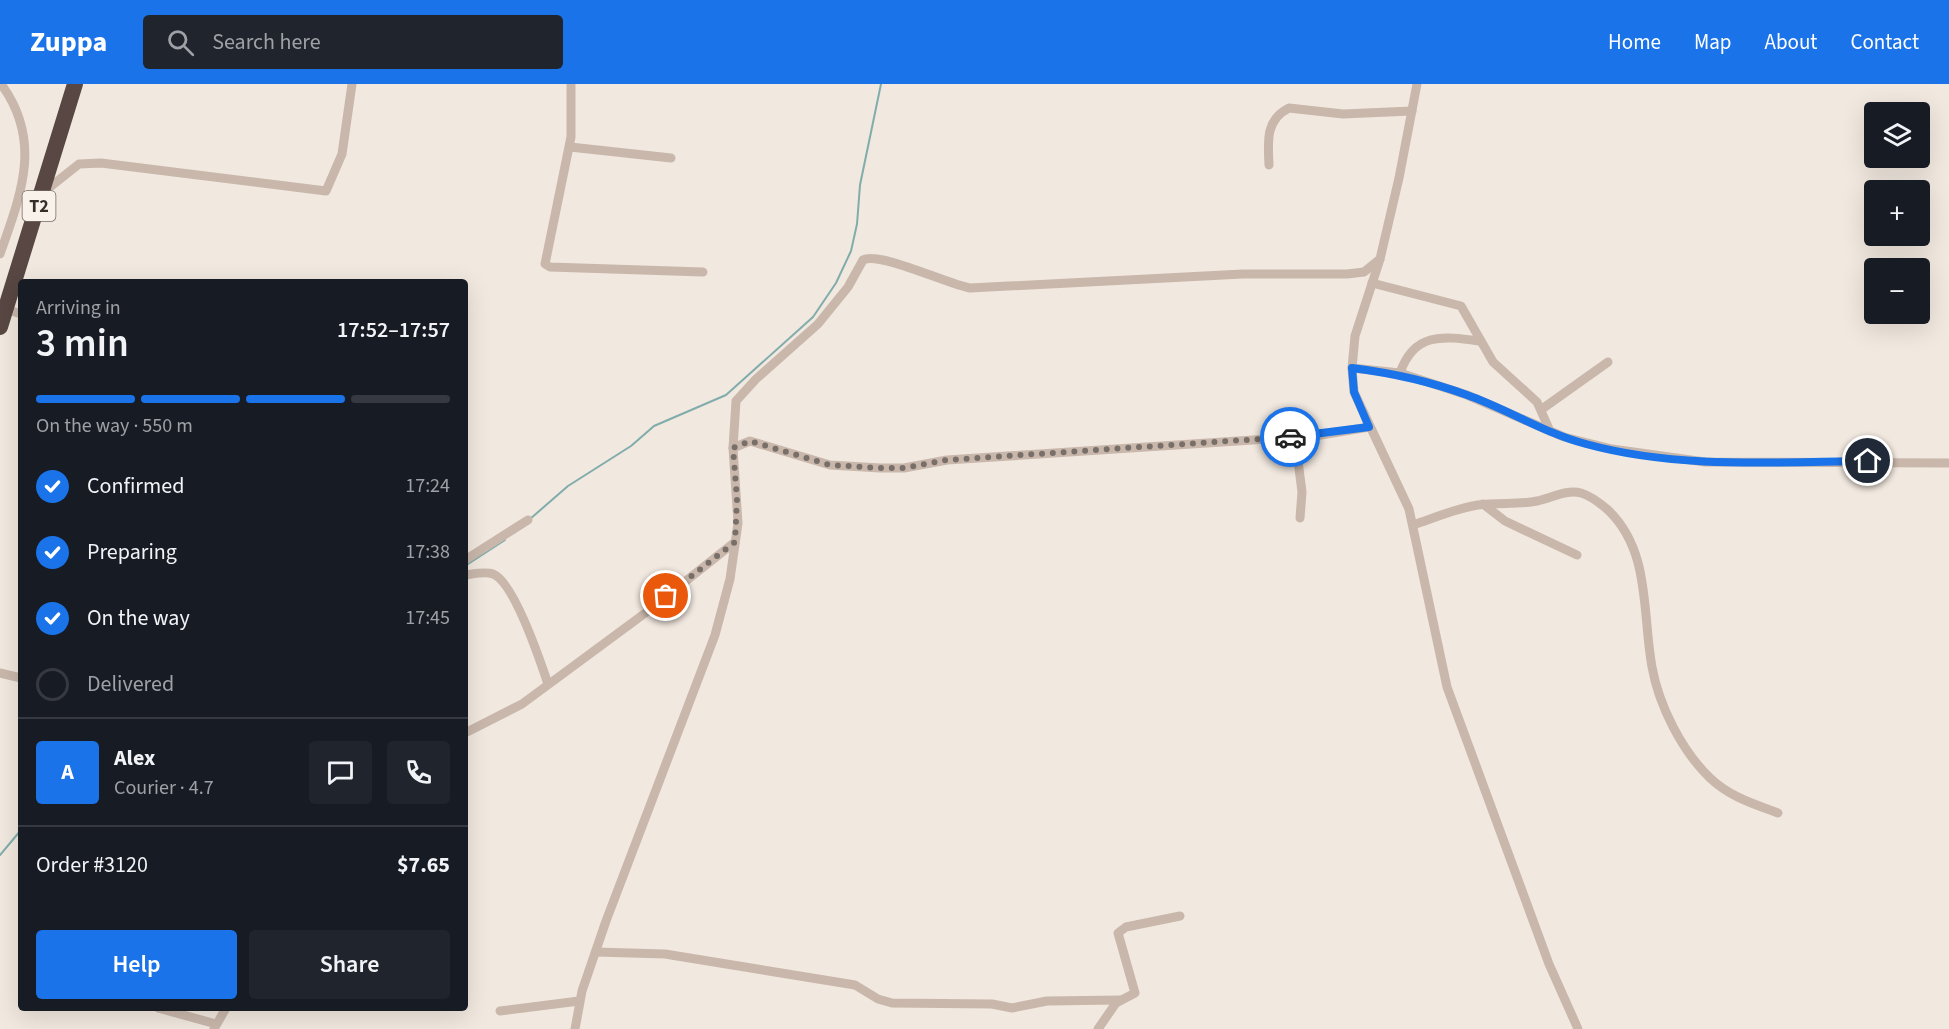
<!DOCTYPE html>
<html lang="en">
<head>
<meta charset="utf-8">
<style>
	:root { --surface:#171b24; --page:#20242c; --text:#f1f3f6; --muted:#9ea1a6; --line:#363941; --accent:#1a73e8 }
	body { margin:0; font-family:"Source Sans 3",sans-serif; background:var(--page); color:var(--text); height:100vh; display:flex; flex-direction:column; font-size:22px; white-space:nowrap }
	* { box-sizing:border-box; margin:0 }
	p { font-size:20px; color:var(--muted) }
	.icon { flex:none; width:33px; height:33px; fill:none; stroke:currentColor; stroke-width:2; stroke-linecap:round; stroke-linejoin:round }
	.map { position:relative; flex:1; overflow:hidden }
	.details { position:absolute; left:18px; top:195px; width:450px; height:732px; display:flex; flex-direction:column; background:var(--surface); border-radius:6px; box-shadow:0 6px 24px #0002 }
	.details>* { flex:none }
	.fabs { position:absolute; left:1864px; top:18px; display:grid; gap:12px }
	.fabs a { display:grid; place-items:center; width:66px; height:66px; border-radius:6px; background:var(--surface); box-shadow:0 6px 24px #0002; font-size:30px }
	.pin { position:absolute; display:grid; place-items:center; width:51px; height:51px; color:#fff; margin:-26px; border:3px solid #fff; border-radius:50%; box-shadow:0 2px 6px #0007 }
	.courier { position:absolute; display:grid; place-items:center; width:60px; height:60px; margin:-30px; border:4px solid #1a73e8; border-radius:50%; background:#fff; color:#222; box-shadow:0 2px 8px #0007 }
	.overview em { font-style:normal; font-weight:600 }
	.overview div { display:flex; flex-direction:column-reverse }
	.overview { display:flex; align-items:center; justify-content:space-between; height:102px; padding:0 18px }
	h1 { font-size:39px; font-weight:600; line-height:45px }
	.bar { display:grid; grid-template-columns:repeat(4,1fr); gap:9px 6px; align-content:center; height:72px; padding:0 18px }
	.bar i { height:8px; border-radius:4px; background:var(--line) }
	.bar .current { background:var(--accent) }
	.bar p { grid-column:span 4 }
	.line { display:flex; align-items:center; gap:15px; padding:0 18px; border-top:2px solid var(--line) }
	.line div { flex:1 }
	.round { display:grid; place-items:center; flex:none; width:63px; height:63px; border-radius:6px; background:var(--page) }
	ol { padding:0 18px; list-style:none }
	li { display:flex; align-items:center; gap:18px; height:66px }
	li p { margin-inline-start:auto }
	li .icon { padding:6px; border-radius:50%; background:var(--accent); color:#fff; stroke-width:4 }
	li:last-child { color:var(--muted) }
	li i { width:33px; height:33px; border:3px solid var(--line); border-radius:50% }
	.cta { display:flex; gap:12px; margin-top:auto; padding:12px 18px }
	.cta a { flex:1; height:69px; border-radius:6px; background:var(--accent); color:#fff; font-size:24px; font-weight:600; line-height:69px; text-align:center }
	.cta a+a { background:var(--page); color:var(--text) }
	header { display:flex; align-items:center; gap:36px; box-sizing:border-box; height:84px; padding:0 30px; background:var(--accent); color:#fff }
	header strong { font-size:28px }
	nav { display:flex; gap:33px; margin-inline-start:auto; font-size:21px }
	.search { width:420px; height:54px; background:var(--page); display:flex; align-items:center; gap:15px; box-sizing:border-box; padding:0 21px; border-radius:6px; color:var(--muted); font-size:22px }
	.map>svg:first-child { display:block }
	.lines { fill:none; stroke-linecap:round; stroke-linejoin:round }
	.stream { stroke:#80adac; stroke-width:2 }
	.street { stroke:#c9b7ab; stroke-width:9 }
	.highway { stroke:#584742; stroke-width:16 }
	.done { stroke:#786f69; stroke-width:6; stroke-dasharray:0 10.8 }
	.route { stroke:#1a73e8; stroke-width:8 }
	.labels { text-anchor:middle; stroke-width:4.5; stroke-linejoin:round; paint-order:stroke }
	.shield { fill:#f9f2eb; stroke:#716964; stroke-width:1.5 }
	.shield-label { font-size:18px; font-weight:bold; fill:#372e2a }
</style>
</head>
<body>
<header>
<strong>Zuppa</strong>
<div class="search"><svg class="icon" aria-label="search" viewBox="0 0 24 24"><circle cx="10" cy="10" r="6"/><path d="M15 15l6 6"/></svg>Search here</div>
<nav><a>Home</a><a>Map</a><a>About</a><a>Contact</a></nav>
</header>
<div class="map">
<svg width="1949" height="945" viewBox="0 0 1949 945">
	<rect width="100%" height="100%" fill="#f1e8df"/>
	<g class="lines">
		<g class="stream">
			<polyline points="530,435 568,402 631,362 654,342 726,311 813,233 836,199 851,167 857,140 860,101 881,0"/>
			<polyline points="465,482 505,456"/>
			<polyline points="0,771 21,746"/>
		</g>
		<g class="street">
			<polyline points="571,0 571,53 545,180 550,183 703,188"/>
			<polyline points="1417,0 1399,94 1380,175 1355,252 1352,284 1354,308 1409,425 1447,603 1549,880 1578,945"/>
			<polyline points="570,63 671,74"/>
			<path d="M1269 81C1268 58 1265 36 1289 24L1343 30 1412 27"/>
			<polyline points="45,107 79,80 101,79 326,107 342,70 352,0"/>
			<path d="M0 170C21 110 43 57 1 0"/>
			<polyline points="1372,199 1461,222 1493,278 1537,318 1550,347"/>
			<polyline points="6,225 21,230"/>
			<polyline points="1352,284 1400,289 1467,311 1564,353 1612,365 1705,378 1949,379"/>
			<path d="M1400 289C1414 248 1443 252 1479 257"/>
			<polyline points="1542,325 1608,278"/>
			<polyline points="1295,353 1302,408 1300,434"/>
			<polyline points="733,364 750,357 830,381 880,384 904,384 947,376 1315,352 1369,343"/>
			<polyline points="1483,420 1505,437 1577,471"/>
			<path d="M1413 441C1434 434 1457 424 1478 421 1498 418 1518 421 1537 417 1551 414 1567 405 1581 409 1591 412 1600 419 1608 426 1651 467 1642 529 1652 583 1659 622 1682 667 1710 694 1730 713 1754 720 1778 729"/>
			<polyline points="465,476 528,436"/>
			<path d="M465 491C473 490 486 487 493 490 514 498 541 579 548 600"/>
			<polyline points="0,589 21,594"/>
			<polyline points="465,649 522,620 648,527 735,458"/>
			<polyline points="596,868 665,870 855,901 878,915 892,919 992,920 1012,924 1047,917 1120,916"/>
			<polyline points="158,924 216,940"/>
			<polyline points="500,927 579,917"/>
			<polyline points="214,945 226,924"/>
			<path d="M575 945 582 907 606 837 715 551 730 495 738 439 733 364 736 317 756 295 818 240 848 203 863 176C879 167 947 200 970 204L1243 190H1347L1364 188 1380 175"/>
			<polyline points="1098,945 1116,919 1135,909 1118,849 1126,843 1180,832"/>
		</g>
		<polyline class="highway" points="0,243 75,0"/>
	</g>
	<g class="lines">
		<polyline class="done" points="666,512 735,458 737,415 733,364 750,357 830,381 880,384 904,384 947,376 1290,353"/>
		<path class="route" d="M1290 353 1369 343 1354 308 1352 284C1392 289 1429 297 1467 311 1507 325 1544 349 1586 360 1677 385 1775 378 1868 377"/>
	</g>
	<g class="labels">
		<rect class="shield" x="22.5" y="107" width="33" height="30" rx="4.5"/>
		<g class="shield-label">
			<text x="39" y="128">T2</text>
		</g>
	</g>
</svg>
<div class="fabs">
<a><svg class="icon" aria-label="layers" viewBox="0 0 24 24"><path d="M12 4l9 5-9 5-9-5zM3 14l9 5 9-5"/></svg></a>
<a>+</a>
<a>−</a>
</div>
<div class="pin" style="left:666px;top:512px;background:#ea580c"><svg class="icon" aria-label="bag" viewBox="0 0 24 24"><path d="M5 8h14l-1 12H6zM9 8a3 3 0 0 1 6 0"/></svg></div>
<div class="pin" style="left:1868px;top:377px;background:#1f2937"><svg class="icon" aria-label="home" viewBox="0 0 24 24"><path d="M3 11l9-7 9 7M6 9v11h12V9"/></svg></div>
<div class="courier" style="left:1290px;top:353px"><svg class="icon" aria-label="car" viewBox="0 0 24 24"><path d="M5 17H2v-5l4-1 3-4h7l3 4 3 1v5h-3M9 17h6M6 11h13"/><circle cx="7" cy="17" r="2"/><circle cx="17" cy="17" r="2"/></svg></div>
<section class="details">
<div class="overview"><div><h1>3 min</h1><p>Arriving in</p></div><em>17:52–17:57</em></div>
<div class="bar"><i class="current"></i><i class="current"></i><i class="current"></i><i></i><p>On the way · 550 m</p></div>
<ol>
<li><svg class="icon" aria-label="check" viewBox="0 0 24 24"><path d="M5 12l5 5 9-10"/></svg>Confirmed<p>17:24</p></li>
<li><svg class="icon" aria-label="check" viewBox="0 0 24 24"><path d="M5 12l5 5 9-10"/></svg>Preparing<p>17:38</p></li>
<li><svg class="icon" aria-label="check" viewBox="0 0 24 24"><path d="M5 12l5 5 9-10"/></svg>On the way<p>17:45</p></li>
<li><i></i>Delivered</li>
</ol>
<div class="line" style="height:108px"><b class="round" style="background:var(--accent);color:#fff">A</b><div><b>Alex</b><p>Courier · 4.7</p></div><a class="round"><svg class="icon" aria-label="chat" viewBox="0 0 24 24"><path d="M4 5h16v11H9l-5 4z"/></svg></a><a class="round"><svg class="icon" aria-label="phone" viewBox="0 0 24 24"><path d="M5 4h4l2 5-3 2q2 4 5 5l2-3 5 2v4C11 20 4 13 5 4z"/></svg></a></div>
<div class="line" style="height:78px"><div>Order #3120</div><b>$7.65</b></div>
<div class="cta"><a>Help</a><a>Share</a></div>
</section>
</div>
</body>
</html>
